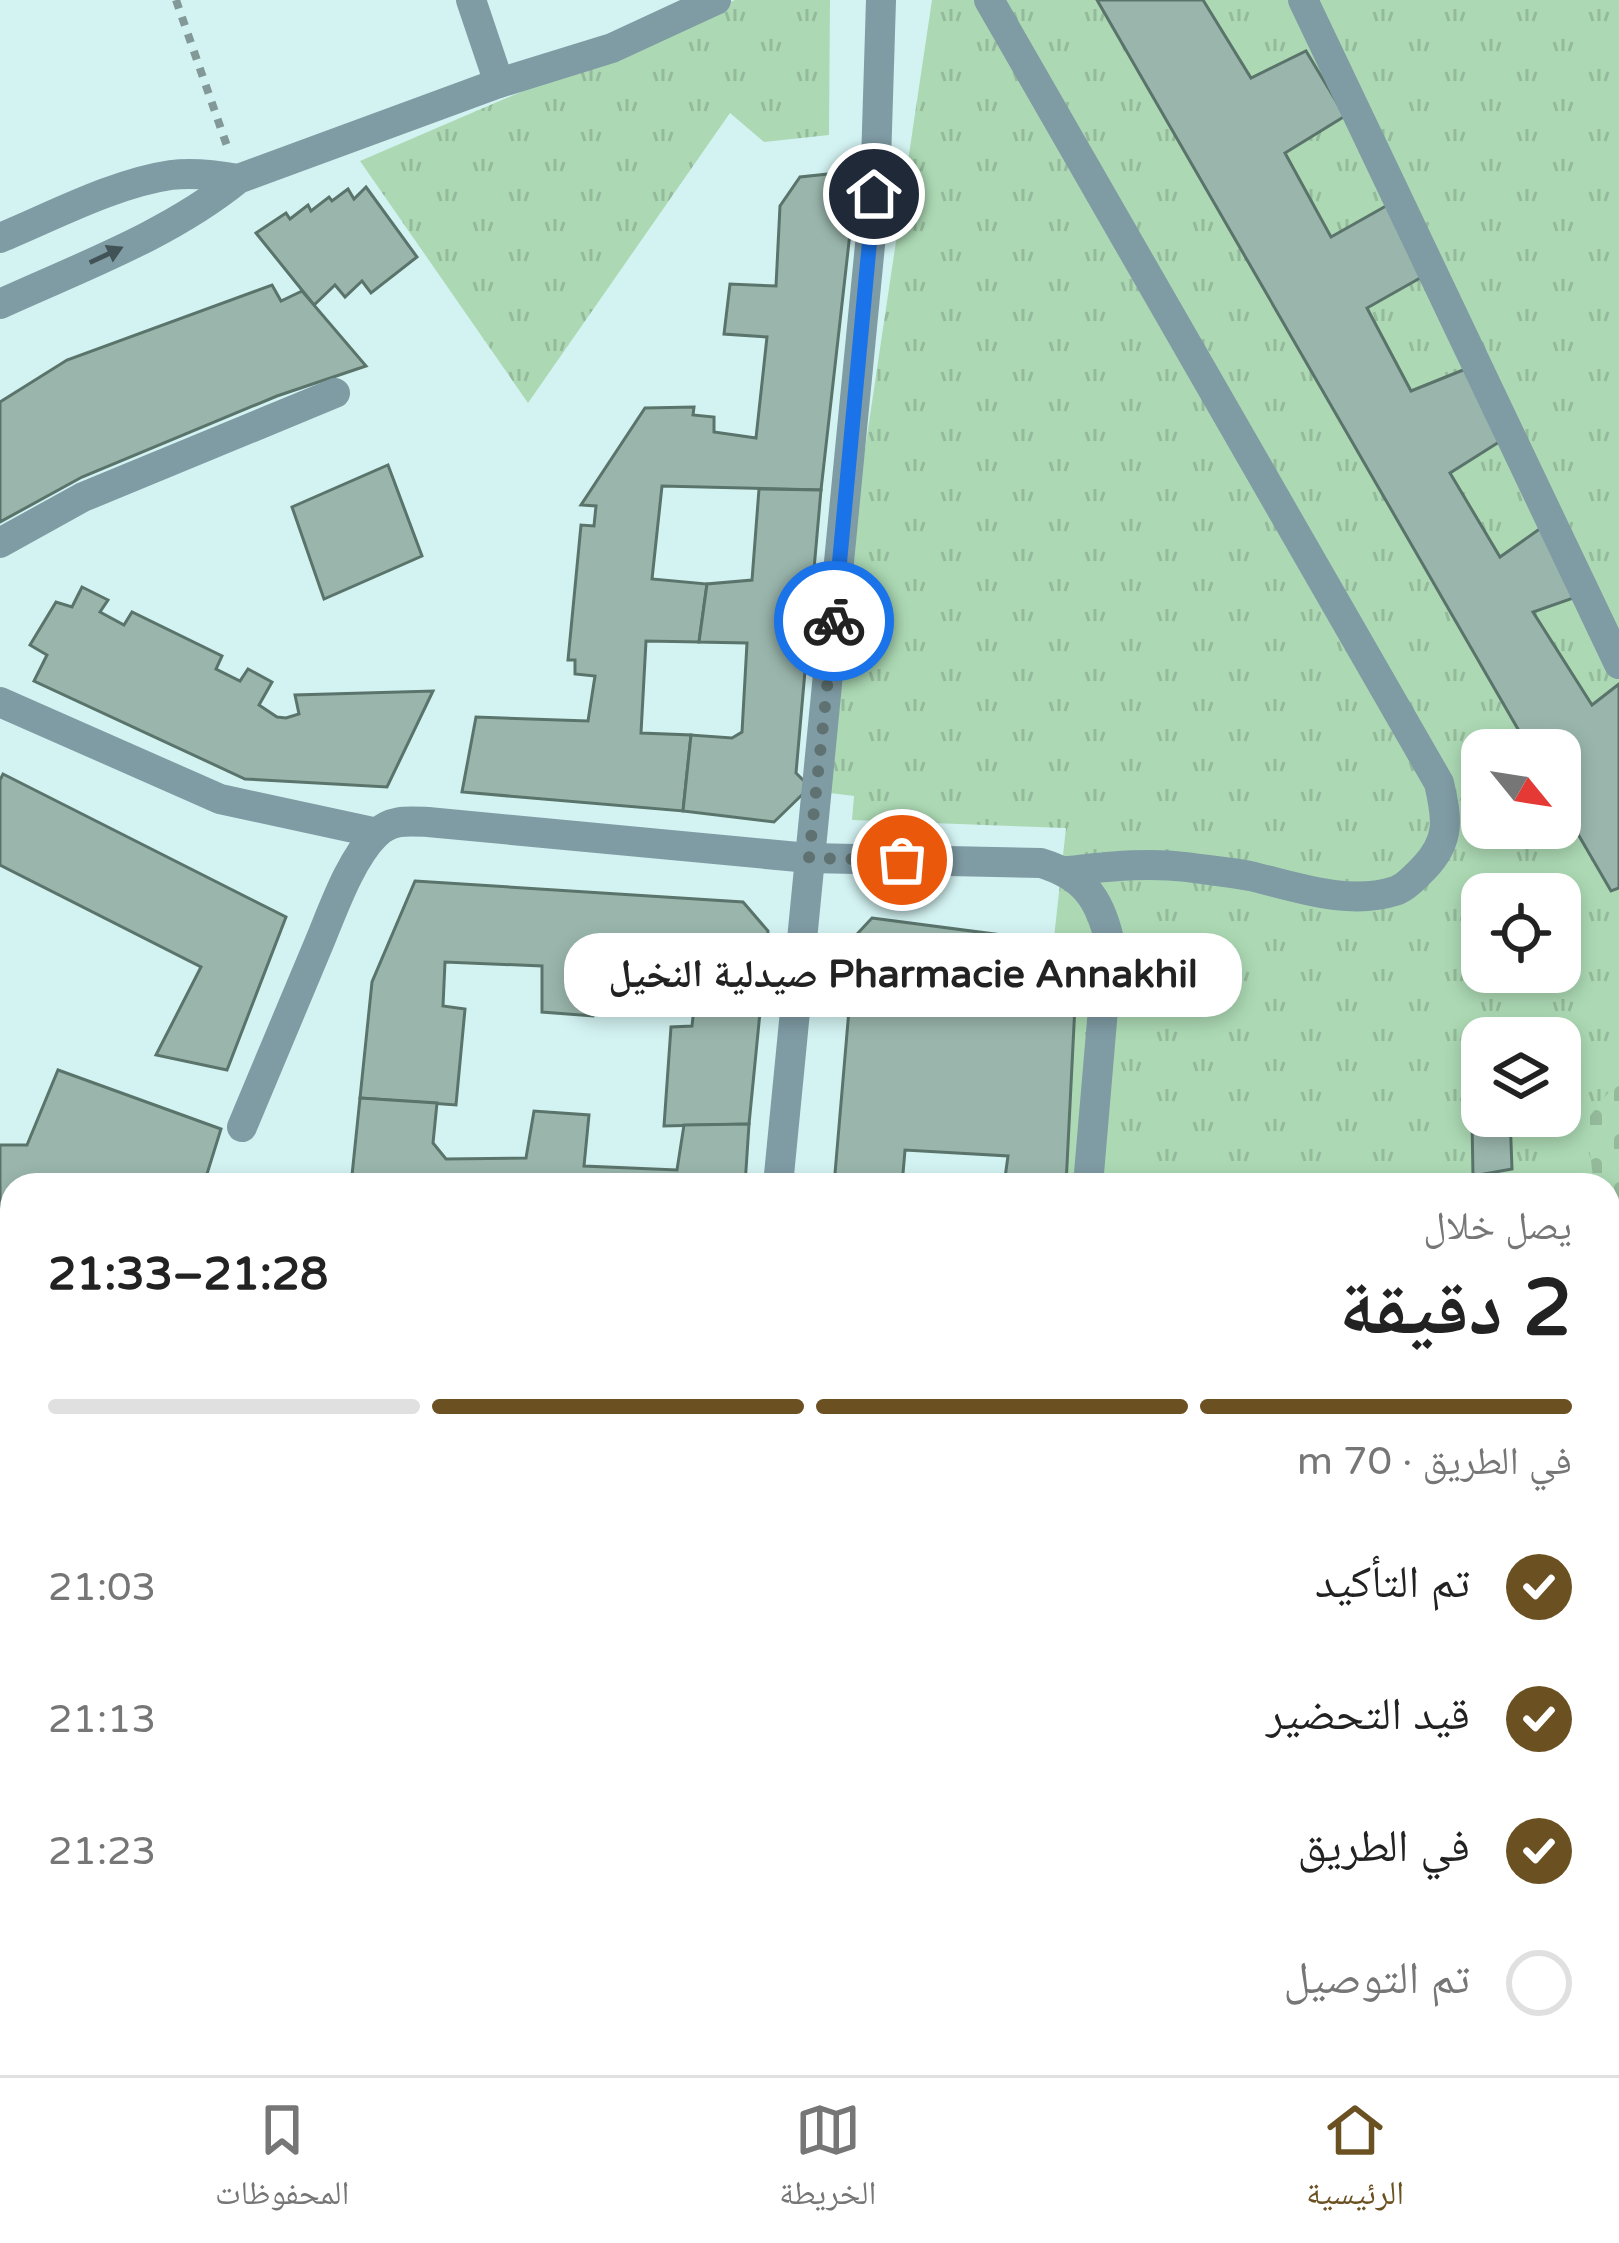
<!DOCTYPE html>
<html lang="ar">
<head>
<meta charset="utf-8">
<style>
	:root { --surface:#fff; --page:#f2f2f2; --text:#222; --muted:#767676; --line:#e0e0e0; --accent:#6b5122 }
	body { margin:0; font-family:"Varela Round","Noto Naskh Arabic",sans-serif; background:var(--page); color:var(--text); direction:rtl; height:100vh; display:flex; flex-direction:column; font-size:45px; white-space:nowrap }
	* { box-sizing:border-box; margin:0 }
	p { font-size:39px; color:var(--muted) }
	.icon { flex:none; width:66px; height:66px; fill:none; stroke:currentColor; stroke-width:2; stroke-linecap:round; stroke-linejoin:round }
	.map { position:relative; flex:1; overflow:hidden; direction:ltr }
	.details { position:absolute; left:0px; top:1173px; width:1620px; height:903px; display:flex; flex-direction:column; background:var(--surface); border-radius:36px 36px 0 0; box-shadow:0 6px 18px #0003; direction:rtl }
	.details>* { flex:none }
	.needle { width:78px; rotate:120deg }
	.controls { position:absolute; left:1461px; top:729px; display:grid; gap:24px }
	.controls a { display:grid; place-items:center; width:120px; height:120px; border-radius:24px; background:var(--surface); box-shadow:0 6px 18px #0003; font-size:60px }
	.pin { position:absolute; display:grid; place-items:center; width:102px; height:102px; color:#fff; margin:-51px; border:6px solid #fff; border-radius:50%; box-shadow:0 3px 12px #0007 }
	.courier { position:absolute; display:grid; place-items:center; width:120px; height:120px; margin:-60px; border:9px solid #1a73e8; border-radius:50%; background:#fff; color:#222; box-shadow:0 3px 15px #0007 }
	.bubble { position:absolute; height:84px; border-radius:36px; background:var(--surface); box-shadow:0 6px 18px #0003; font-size:39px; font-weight:700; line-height:84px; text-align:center; direction:rtl }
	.summary em { font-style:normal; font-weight:700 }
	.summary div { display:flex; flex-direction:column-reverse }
	.summary { display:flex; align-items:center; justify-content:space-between; height:204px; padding:0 48px }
	h1 { font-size:78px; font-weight:700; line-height:90px }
	.bar { display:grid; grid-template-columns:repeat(4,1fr); gap:18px 12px; align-content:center; height:144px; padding:0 48px }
	.bar i { height:15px; border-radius:9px; background:var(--line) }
	.bar .on { background:var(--accent) }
	.bar p { grid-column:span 4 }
	ol { padding:0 48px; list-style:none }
	li { display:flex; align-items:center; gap:36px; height:132px }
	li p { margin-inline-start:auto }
	li .icon { padding:12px; border-radius:50%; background:var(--accent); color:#fff; stroke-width:4 }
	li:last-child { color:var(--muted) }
	li i { width:66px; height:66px; border:6px solid var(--line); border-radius:50% }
	.tabs { display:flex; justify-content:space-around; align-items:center; height:168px; border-top:3px solid var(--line); background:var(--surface); font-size:33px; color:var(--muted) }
	.tabs a { display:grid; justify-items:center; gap:6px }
	.tabs .on { color:var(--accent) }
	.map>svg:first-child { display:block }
	.built { fill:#c0eaea }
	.grass { fill:url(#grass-tufts); fill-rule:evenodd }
	.cemetery { fill:url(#cemetery-stones) }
	.building { fill:#9ab6ac; stroke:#5a746b; stroke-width:3 }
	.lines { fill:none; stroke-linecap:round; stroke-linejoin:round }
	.path { stroke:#829998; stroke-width:8; stroke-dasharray:9 9; stroke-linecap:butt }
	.minor { stroke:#7f9ba4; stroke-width:30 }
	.rail-casing { stroke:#5c6f6e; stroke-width:14 }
	.rail { stroke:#e5fffe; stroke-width:9; stroke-dasharray:27; stroke-linecap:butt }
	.oneway { fill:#415356 }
	.done { stroke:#5f7271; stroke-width:12; stroke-dasharray:0 21.6 }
	.route { stroke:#1a73e8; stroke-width:15 }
</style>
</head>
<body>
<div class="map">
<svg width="1619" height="2075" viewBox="0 0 1619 2075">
	<defs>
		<pattern id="grass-tufts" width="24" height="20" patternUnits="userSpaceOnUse" patternTransform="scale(3)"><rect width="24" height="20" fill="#acd9b4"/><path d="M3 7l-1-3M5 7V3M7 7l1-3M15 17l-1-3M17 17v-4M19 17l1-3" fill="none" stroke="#94ba9b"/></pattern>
		<pattern id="cemetery-stones" width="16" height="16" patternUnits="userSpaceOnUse" patternTransform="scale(3)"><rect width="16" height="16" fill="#acd9b4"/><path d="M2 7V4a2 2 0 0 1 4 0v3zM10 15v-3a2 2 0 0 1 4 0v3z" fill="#94ba9b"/></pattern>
	</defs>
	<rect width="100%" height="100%" fill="#d3f3f2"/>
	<polygon class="built" points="1608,1791 1619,1791 1619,2075 114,2075 115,2064 1608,2064"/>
	<g class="grass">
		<polygon points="735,0 830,0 829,135 764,142 730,113 528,403 360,161"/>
		<path d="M932 0H1619V1582L1608 1579V1185H1027L1066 828 852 820 854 796 814 791ZM1482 750H1560V828H1482ZM1482 894H1560V972H1482ZM1482 1038H1560V1116H1482Z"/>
		<polygon points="0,1536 12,1536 12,1681 0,1709"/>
		<polygon points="12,1688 12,1916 0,1914 0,1714"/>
	</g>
	<polygon class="cemetery" points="1619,1079 1619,1384 1608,1298 1608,1185 1594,1185 1586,1121"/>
	<g class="building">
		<polygon points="1097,0 1203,0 1251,78 1306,51 1345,116 1285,153 1331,237 1393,202 1429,273 1367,308 1411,391 1473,366 1507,437 1450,473 1500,557 1548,523 1582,595 1533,612 1592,705 1619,684 1619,888 1611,891 1560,803 1560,750 1530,750"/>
		<polygon points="857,171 821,490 662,486 652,579 707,584 699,642 646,641 641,733 691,735 683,811 462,792 476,717 588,721 595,676 575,674 575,660 568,660 581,525 594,526 596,506 581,505 645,408 694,407 693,415 714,417 714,432 756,438 767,337 724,334 730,284 776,286 780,206 800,177"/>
		<polygon points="366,187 417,257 371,293 362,281 345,297 335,285 314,305 256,233 286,213 290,219 308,205 311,211 329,197 332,201 348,189 354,199"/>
		<polygon points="272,285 281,301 302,291 366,366 277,396 82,477 0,522 0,402 67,360"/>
		<polygon points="388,465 422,556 324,599 292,507"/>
		<polygon points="759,489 821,490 796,773 810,787 774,822 683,811 691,735 732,738 742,732 747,643 699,642 707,584 752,580"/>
		<polygon points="82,587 108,600 100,612 124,625 132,612 222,656 216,669 240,681 248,669 272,682 259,705 277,717 286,718 299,714 295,695 433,691 387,787 245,779 34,681 47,655 30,645 56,602 72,607"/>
		<polygon points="3,774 286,917 227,1070 156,1055 201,967 0,865 0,780"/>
		<polygon points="415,881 743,902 768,931 749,1124 664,1126 671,1027 692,1026 697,980 598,970 593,1016 542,1012 542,966 445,962 443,1006 465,1009 456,1105 360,1098 372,982"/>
		<polygon points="872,918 1078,945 1066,1185 1004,1185 1008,1156 905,1150 902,1185 834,1185 853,963 845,947"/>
		<polygon points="58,1070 221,1129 206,1177 227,1185 12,1185 12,1279 0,1279 0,1145 27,1145"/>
		<polygon points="360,1098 437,1103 433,1143 446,1159 526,1158 534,1111 589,1115 584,1166 677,1170 684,1125 749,1124 745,1185 351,1185"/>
		<polygon points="1489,1116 1510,1116 1512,1169 1473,1176 1472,1120"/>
		<polygon points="12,1455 12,1536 0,1536 0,1456"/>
		<polygon points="1619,1811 1619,2015 1608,2015 1608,1812"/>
	</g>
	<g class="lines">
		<polyline class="path" points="176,0 227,146"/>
		<g class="minor">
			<polyline points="471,0 499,83"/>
			<path d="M989 0 1439 783C1447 818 1451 840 1424 868 1416 876 1405 888 1395 891 1348 906 1297 887 1250 876 1229 872 1207 870 1186 867 1146 862 1107 867 1067 871"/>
			<polyline points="1303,0 1619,664"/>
			<path d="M0 238C53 216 115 183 171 175 194 172 216 175 238 179"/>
			<path d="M0 304C81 267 169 235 238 179L499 83 612 48 716 0"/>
			<polyline points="0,543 83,497 335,393"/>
			<polyline points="0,702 220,799 377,833"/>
			<path d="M242 1127C267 1067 292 1008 317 948 332 913 349 861 376 834 391 819 409 821 428 822L809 858 1041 863C1083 876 1099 897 1109 939L1088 1185"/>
			<polyline points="778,1185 875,194 881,0"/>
			<polyline points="0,1315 12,1315"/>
			<polyline points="0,1366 12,1366"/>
			<polyline points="1608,1594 1619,1598"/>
			<polyline points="1608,1745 1619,1741"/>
		</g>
		<g class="rail-casing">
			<g id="rail">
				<polyline points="0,1994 12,1993"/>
				<polyline points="1608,2031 1619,2032"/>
				<polyline points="0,2049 12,2049"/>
				<polyline points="639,2064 1101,2075"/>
			</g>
		</g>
		<use href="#rail" class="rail"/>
	</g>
	<defs><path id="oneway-solid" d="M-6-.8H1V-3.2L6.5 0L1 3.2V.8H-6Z" transform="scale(3)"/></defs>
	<use class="oneway" href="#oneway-solid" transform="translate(106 255) rotate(-25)"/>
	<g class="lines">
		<polyline class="done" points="834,621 809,858 902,860"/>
		<polyline class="route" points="834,621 874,194"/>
	</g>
</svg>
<div class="controls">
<a><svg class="needle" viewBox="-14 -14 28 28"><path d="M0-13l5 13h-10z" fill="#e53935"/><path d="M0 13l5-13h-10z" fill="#767676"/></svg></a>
<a><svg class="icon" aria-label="locate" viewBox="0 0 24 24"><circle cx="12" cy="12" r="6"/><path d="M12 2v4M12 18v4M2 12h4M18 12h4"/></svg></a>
<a><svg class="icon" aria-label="layers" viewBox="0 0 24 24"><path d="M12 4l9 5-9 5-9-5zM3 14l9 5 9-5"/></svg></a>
</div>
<div class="pin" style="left:902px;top:860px;background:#ea580c"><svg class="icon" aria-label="bag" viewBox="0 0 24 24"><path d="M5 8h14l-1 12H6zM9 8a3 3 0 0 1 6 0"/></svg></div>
<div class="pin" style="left:874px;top:194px;background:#1f2937"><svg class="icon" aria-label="home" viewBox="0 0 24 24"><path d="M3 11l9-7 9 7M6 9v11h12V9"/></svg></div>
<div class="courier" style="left:834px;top:621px"><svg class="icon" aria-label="bike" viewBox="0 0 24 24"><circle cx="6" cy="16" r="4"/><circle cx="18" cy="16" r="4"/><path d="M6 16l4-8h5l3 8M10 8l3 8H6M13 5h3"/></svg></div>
<div class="bubble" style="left:564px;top:933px;width:678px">Pharmacie Annakhil صيدلية النخيل</div>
<section class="details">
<div class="summary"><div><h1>2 دقيقة</h1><p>يصل خلال</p></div><em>21:28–21:33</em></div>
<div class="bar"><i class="on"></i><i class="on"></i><i class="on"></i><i></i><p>في الطريق · 70 m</p></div>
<ol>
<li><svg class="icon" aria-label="check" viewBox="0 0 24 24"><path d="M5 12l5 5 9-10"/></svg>تم التأكيد<p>21:03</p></li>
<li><svg class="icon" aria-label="check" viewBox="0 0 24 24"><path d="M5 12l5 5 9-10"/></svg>قيد التحضير<p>21:13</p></li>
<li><svg class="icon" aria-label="check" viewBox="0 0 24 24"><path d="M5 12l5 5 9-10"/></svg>في الطريق<p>21:23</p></li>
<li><i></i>تم التوصيل</li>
</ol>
</section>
</div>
<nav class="tabs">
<a class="on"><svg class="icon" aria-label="home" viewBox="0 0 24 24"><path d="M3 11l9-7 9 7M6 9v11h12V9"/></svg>الرئيسية</a>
<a><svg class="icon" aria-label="map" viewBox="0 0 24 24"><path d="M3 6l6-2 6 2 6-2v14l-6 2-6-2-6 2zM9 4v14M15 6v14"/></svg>الخريطة</a>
<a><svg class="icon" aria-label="saved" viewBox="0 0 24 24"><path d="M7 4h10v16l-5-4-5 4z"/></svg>المحفوظات</a>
</nav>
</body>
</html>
